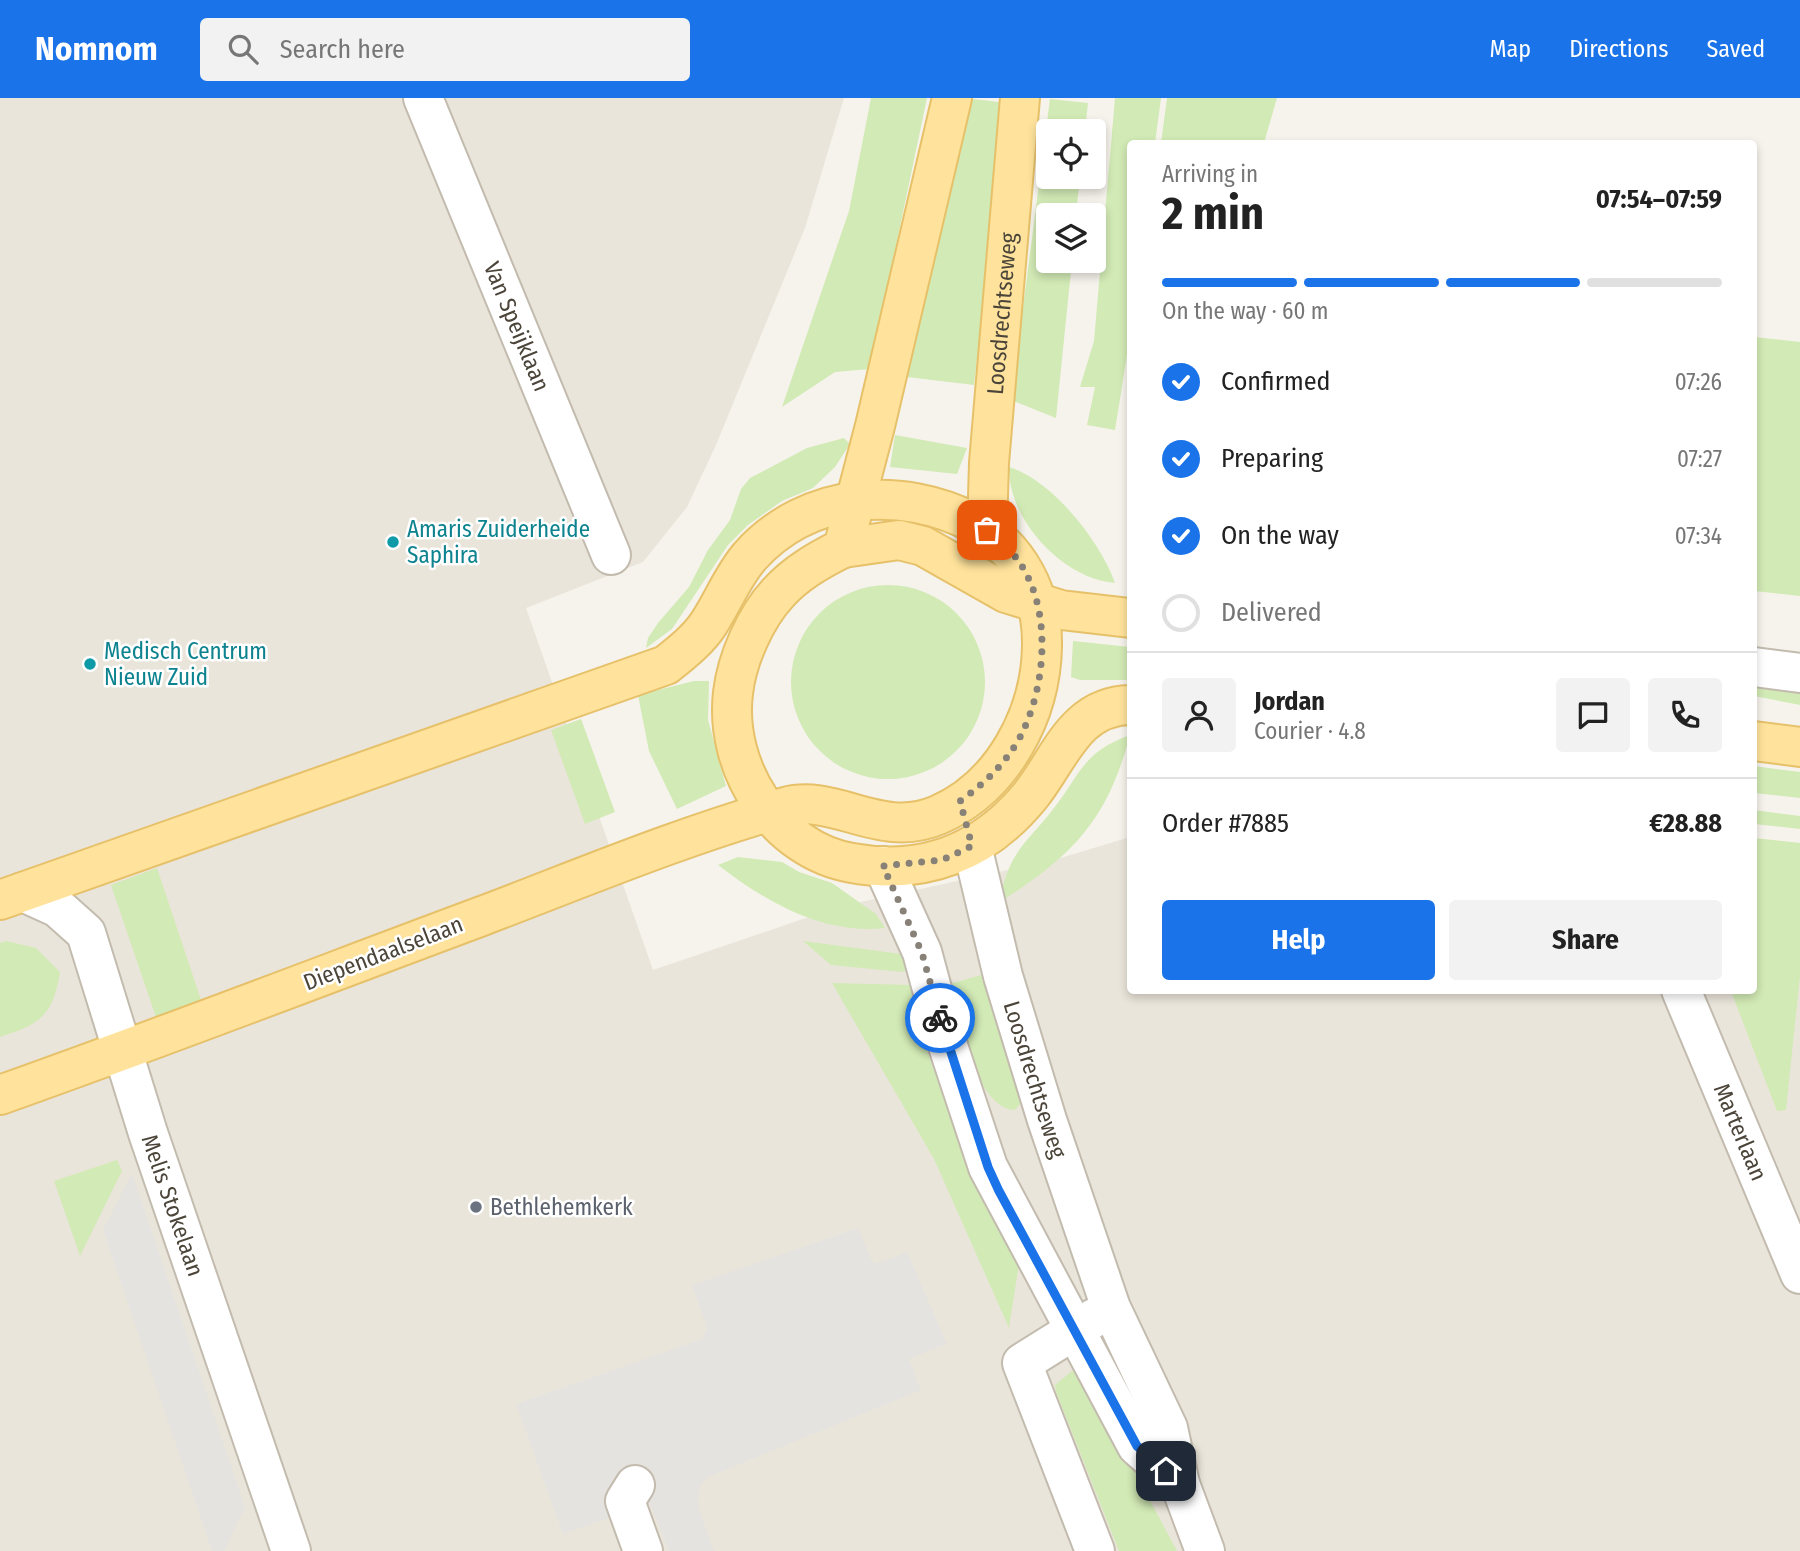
<!DOCTYPE html>
<html lang="en">
<head>
<meta charset="utf-8">
<style>
	:root { --surface:#fff; --page:#f2f2f2; --text:#222; --muted:#767676; --line:#e0e0e0; --accent:#1a73e8 }
	body { margin:0; font-family:"Fira Sans Condensed",sans-serif; background:var(--page); color:var(--text); height:100vh; display:flex; flex-direction:column; font-size:26px; white-space:nowrap }
	* { box-sizing:border-box; margin:0 }
	p { font-size:23px; color:var(--muted) }
	.icon { flex:none; width:38px; height:38px; fill:none; stroke:currentColor; stroke-width:2; stroke-linecap:round; stroke-linejoin:round }
	.map { position:relative; flex:1; overflow:hidden }
	.panel { position:absolute; left:1127px; top:42px; width:630px; height:854px; display:flex; flex-direction:column; background:var(--surface); border-radius:7px; box-shadow:0 4px 10px #0003 }
	.panel>* { flex:none }
	.controls { position:absolute; left:1036px; top:21px; display:grid; gap:14px }
	.controls a { display:grid; place-items:center; width:70px; height:70px; border-radius:7px; background:var(--surface); box-shadow:0 4px 10px #0003; font-size:35px }
	.pin { position:absolute; display:grid; place-items:center; width:60px; height:60px; color:#fff; margin:-30px; border-radius:14px; box-shadow:0 4px 10px #0006 }
	.courier { position:absolute; display:grid; place-items:center; width:70px; height:70px; margin:-35px; border:5px solid #1a73e8; border-radius:50%; background:#fff; color:#222; box-shadow:0 2px 9px #0007 }
	.overview em { font-style:normal; font-weight:700 }
	.overview div { display:flex; flex-direction:column-reverse }
	.overview { display:flex; align-items:center; justify-content:space-between; height:119px; padding:0 35px }
	h1 { font-size:46px; font-weight:700; line-height:52px }
	.bar { display:grid; grid-template-columns:repeat(4,1fr); gap:10px 7px; align-content:center; height:84px; padding:0 35px }
	.bar i { height:9px; border-radius:5px; background:var(--line) }
	.bar .current { background:var(--accent) }
	.bar p { grid-column:span 4 }
	.line { display:flex; align-items:center; gap:18px; padding:0 35px; border-top:2px solid var(--line) }
	.line div { flex:1 }
	.round { display:grid; place-items:center; flex:none; width:74px; height:74px; border-radius:7px; background:var(--page) }
	ol { padding:0 35px; list-style:none }
	li { display:flex; align-items:center; gap:21px; height:77px }
	li p { margin-inline-start:auto }
	li .icon { padding:7px; border-radius:50%; background:var(--accent); color:#fff; stroke-width:4 }
	li:last-child { color:var(--muted) }
	li i { width:38px; height:38px; border:4px solid var(--line); border-radius:50% }
	.primary-button { display:flex; gap:14px; margin-top:auto; padding:14px 35px }
	.primary-button a { flex:1; height:80px; border-radius:7px; background:var(--accent); color:#fff; font-size:28px; font-weight:700; line-height:80px; text-align:center }
	.primary-button a+a { background:var(--page); color:var(--text) }
	header { display:flex; align-items:center; gap:42px; box-sizing:border-box; height:98px; padding:0 35px; background:var(--accent); color:#fff }
	header strong { font-size:33px }
	nav { display:flex; gap:38px; margin-inline-start:auto; font-size:24px }
	.search { width:490px; height:63px; background:var(--page); display:flex; align-items:center; gap:18px; box-sizing:border-box; padding:0 24px; border-radius:7px; color:var(--muted); font-size:26px }
	.map>svg:first-child { display:block }
	.residential { fill:#eae5da }
	.green { fill:#d2eab5 }
	.parking { fill:#e5e3e0 }
	.lines { fill:none; stroke-linecap:round; stroke-linejoin:round }
	.minor-casing { stroke:#c2bbae; stroke-width:42 }
	.major-casing { stroke:#e6c16a; stroke-width:42 }
	.minor { stroke:#fff; stroke-width:38 }
	.major { stroke:#ffe39c; stroke-width:38 }
	.done { stroke:#878178; stroke-width:7; stroke-dasharray:0 12.6 }
	.route { stroke:#1a73e8; stroke-width:9 }
	.culture-dot { fill:#0f9aa8; stroke:#fff; stroke-width:2.5 }
	.worship-dot { fill:#6b7280; stroke:#fff; stroke-width:2.5 }
	.labels { text-anchor:middle; stroke-width:5; stroke-linejoin:round; paint-order:stroke }
	.street-label { font-size:23px; fill:#4b4439; stroke:#fff }
	.culture-label { font-size:23px; fill:#0d838f; stroke:#fff; text-anchor:start }
	.worship-label { font-size:23px; fill:#5b616d; stroke:#fff; text-anchor:start }
</style>
</head>
<body>
<header>
<strong>Nomnom</strong>
<div class="search"><svg class="icon" aria-label="search" viewBox="0 0 24 24"><circle cx="10" cy="10" r="6"/><path d="M15 15l6 6"/></svg>Search here</div>
<nav><a>Map</a><a>Directions</a><a>Saved</a></nav>
</header>
<div class="map">
<svg width="1800" height="1453" viewBox="0 0 1800 1453">
	<rect width="100%" height="100%" fill="#f6f3ec"/>
	<polygon class="residential" points="0,0 844,0 805,130 716,347 687,409 643,464 526,510 653,872 838,809 1054,762 1130,739 1130,892 1754,892 1800,765 1800,1453 0,1453"/>
	<g class="green">
		<polygon points="871,0 927,0 870,271 835,274 782,309 849,113"/>
		<polygon points="965,0 1007,5 974,287 907,279"/>
		<polygon points="1115,0 1161,0 1155,45 1130,46 1130,238 1115,332 1087,327 1095,289 1080,289 1094,243"/>
		<polygon points="1167,0 1277,0 1264,45 1161,45"/>
		<polygon points="1050,1 1088,5 1085,33 1048,33 1048,79 1080,79 1076,117 1048,117 1048,163 1072,163 1056,320 1011,302"/>
		<polygon points="1754,239 1800,244 1800,498 1754,493"/>
		<polygon points="895,337 967,350 957,376 890,369"/>
		<polygon points="844,340 850,346 835,369 813,390 782,403 748,427 728,447 672,531 646,550 648,540 658,525 689,489 708,452 730,422 741,391 750,380 807,350"/>
		<path d="M1009 369C1053 383 1100 443 1115 485 1063 481 1008 422 1009 369Z"/>
		<circle cx="888" cy="584" r="97"/>
		<polygon points="1073,543 1130,549 1130,582 1080,582 1071,579"/>
		<polygon points="1754,579 1800,588 1800,607 1754,598"/>
		<polygon points="694,583 709,583 708,622 726,688 677,711 649,653 638,597"/>
		<polygon points="581,621 615,714 585,726 551,632"/>
		<path d="M1130 637C1108 719 1077 754 1006 800L1001 795C1012 750 1028 744 1054 710 1082 674 1082 655 1130 637Z"/>
		<polygon points="1754,668 1800,674 1800,700 1754,695"/>
		<polygon points="1754,712 1800,718 1800,731 1754,726"/>
		<polygon points="1754,740 1800,745 1800,878 1786,1012 1777,1013 1731,893 1754,892"/>
		<path d="M738 759 782 764 799 774 832 785 876 816 885 830C823 837 766 804 718 767Z"/>
		<polygon points="157,770 203,908 158,925 111,787"/>
		<path d="M6 843 36 850 60 874C53 917 41 926 0 939V845Z"/>
		<polygon points="803,843 901,856 909,870 903,874 831,867"/>
		<path d="M981 877 1020 1001V1006L1015 1012C974 1010 960 918 950 886Z"/>
		<polygon points="832,885 912,887 922,938 971,1079 1019,1166 1009,1230 934,1061"/>
		<polygon points="117,1062 122,1073 80,1158 54,1083"/>
		<polygon points="1078,1268 1177,1453 1119,1453 1056,1294 1055,1287"/>
	</g>
	<g class="parking">
		<polygon points="132,1075 245,1409 224,1453 212,1453 103,1132"/>
		<polygon points="858,1130 871,1161 876,1166 907,1154 947,1246 909,1261 921,1292 708,1379 700,1388 698,1408 714,1453 669,1453 650,1406 563,1436 516,1306 702,1241 707,1230 692,1187"/>
	</g>
	<g class="lines">
		<g class="minor-casing">
			<g id="minor">
				<path id="s1" d="M423 0 611 457"/>
				<polyline points="1754,569 1800,575"/>
				<path id="s2" d="M972 748 1003 878 1047 1022 1111 1210 1168 1330 1180 1386 1205 1453"/>
				<polyline points="883,768 922,854 945,939 988,1069 1137,1348 1180,1386"/>
				<path id="s3" d="M23 794 58 810 86 835 148 1035 291 1453"/>
				<path id="s4" d="M1681 892 1800 1176"/>
				<polyline points="1094,1220 1022,1265 1095,1453"/>
				<polyline points="635,1387 625,1403 643,1453"/>
			</g>
		</g>
		<g class="major-casing">
			<g id="major">
				<path d="M952 0 875 328 843 450C819 462 796 475 778 495 755 520 737 561 733 595 724 670 776 752 852 765 924 778 984 754 1030 698 1060 661 1074 608 1130 607"/>
				<path id="s5" d="M987 432 989 365 1020 0"/>
				<polyline points="843,450 899,442 923,448 1006,495 1061,512 1130,520"/>
				<polyline points="1754,643 1800,649"/>
				<path d="M0 802 666 567C681 555 699 541 709 525 724 502 732 479 750 458 808 394 901 387 974 425 1019 449 1043 497 1042 548 1041 616 1003 689 938 717 880 742 836 695 785 709 682 738 582 780 482 818 321 878 161 940 0 997"/>
			</g>
		</g>
		<use href="#minor" class="minor"/>
		<use href="#major" class="major"/>
	</g>
	<g class="lines">
		<path class="done" d="M940 920 922 855 883 768 942 762 972 748 960 703C984 686 1004 667 1019 641 1047 589 1054 506 1014 457 1007 448 996 440 987 432"/>
		<polyline class="route" points="940,920 988,1069 999,1093 1137,1348 1166,1373"/>
	</g>
	<g class="culture-dot">
		<circle cx="393" cy="444" r="7"/>
		<circle cx="90" cy="566" r="7"/>
	</g>
	<circle class="worship-dot" cx="476" cy="1109" r="7"/>
	<g class="labels">
		<g class="street-label">
			<text dy="8" stroke="none"><textPath href="#s5" startOffset="217">Loosdrechtseweg</textPath></text>
			<text dy="8" stroke="none"><textPath href="#s1" startOffset="247">Van Speijklaan</textPath></text>
			<text transform="translate(383 855) rotate(-21)" y="8">Diependaalselaan</text>
			<text dy="8" stroke="none"><textPath href="#s2" startOffset="242">Loosdrechtseweg</textPath></text>
			<text dy="8" stroke="none"><textPath href="#s4" startOffset="154">Marterlaan</textPath></text>
			<text dy="8" stroke="none"><textPath href="#s3" startOffset="362">Melis Stokelaan</textPath></text>
		</g>
		<g class="culture-label">
			<text x="407" y="439">Amaris Zuiderheide<tspan x="407" dy="26">Saphira</tspan></text>
			<text x="104" y="561">Medisch Centrum<tspan x="104" dy="26">Nieuw Zuid</tspan></text>
		</g>
		<g class="worship-label">
			<text x="490" y="1117">Bethlehemkerk</text>
		</g>
	</g>
</svg>
<div class="controls">
<a><svg class="icon" aria-label="locate" viewBox="0 0 24 24"><circle cx="12" cy="12" r="6"/><path d="M12 2v4M12 18v4M2 12h4M18 12h4"/></svg></a>
<a><svg class="icon" aria-label="layers" viewBox="0 0 24 24"><path d="M12 4l9 5-9 5-9-5zM3 14l9 5 9-5"/></svg></a>
</div>
<div class="pin" style="left:987px;top:432px;background:#ea580c"><svg class="icon" aria-label="bag" viewBox="0 0 24 24"><path d="M5 8h14l-1 12H6zM9 8a3 3 0 0 1 6 0"/></svg></div>
<div class="pin" style="left:1166px;top:1373px;background:#1f2937"><svg class="icon" aria-label="home" viewBox="0 0 24 24"><path d="M3 11l9-7 9 7M6 9v11h12V9"/></svg></div>
<div class="courier" style="left:940px;top:920px"><svg class="icon" aria-label="bike" viewBox="0 0 24 24"><circle cx="6" cy="16" r="4"/><circle cx="18" cy="16" r="4"/><path d="M6 16l4-8h5l3 8M10 8l3 8H6M13 5h3"/></svg></div>
<section class="panel">
<div class="overview"><div><h1>2 min</h1><p>Arriving in</p></div><em>07:54–07:59</em></div>
<div class="bar"><i class="current"></i><i class="current"></i><i class="current"></i><i></i><p>On the way · 60 m</p></div>
<ol>
<li><svg class="icon" aria-label="check" viewBox="0 0 24 24"><path d="M5 12l5 5 9-10"/></svg>Confirmed<p>07:26</p></li>
<li><svg class="icon" aria-label="check" viewBox="0 0 24 24"><path d="M5 12l5 5 9-10"/></svg>Preparing<p>07:27</p></li>
<li><svg class="icon" aria-label="check" viewBox="0 0 24 24"><path d="M5 12l5 5 9-10"/></svg>On the way<p>07:34</p></li>
<li><i></i>Delivered</li>
</ol>
<div class="line" style="height:126px"><a class="round"><svg class="icon" aria-label="person" viewBox="0 0 24 24"><circle cx="12" cy="8" r="4"/><path d="M4 21q1-7 8-7t8 7"/></svg></a><div><b>Jordan</b><p>Courier · 4.8</p></div><a class="round"><svg class="icon" aria-label="chat" viewBox="0 0 24 24"><path d="M4 5h16v11H9l-5 4z"/></svg></a><a class="round"><svg class="icon" aria-label="phone" viewBox="0 0 24 24"><path d="M5 4h4l2 5-3 2q2 4 5 5l2-3 5 2v4C11 20 4 13 5 4z"/></svg></a></div>
<div class="line" style="height:91px"><div>Order #7885</div><b>€28.88</b></div>
<div class="primary-button"><a>Help</a><a>Share</a></div>
</section>
</div>
</body>
</html>
